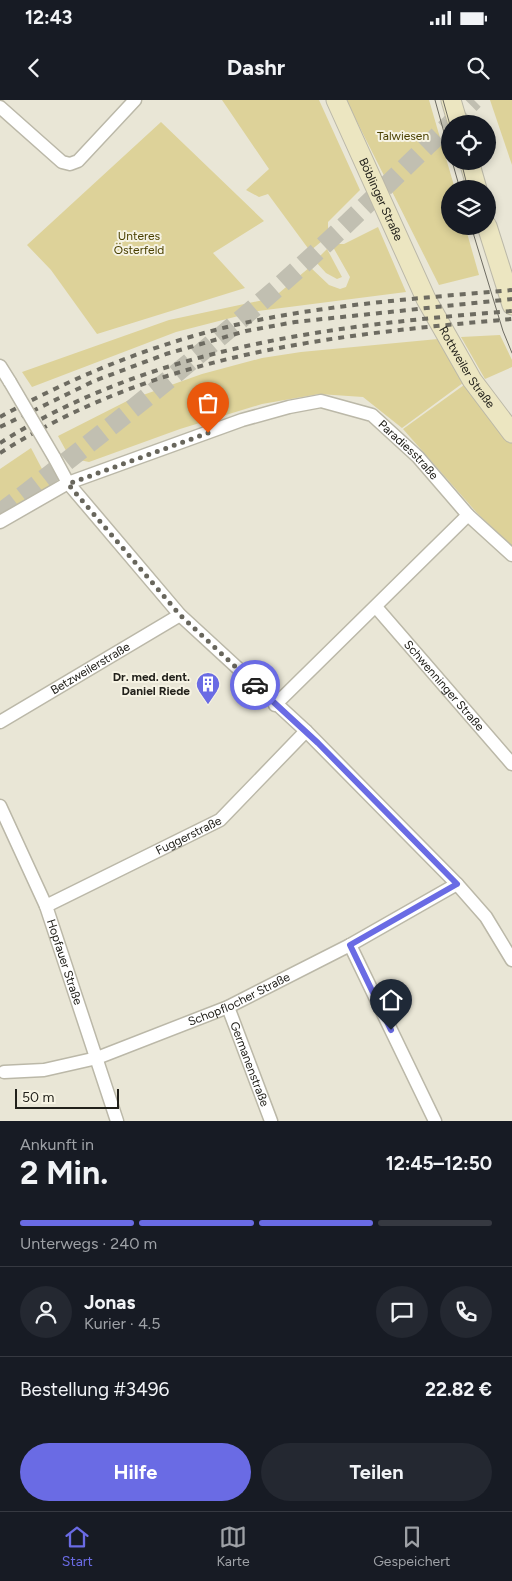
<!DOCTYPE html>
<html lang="de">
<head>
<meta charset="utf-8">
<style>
	:root { --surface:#171b24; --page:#242831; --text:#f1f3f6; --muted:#9ea1a6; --line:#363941; --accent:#6a6be4 }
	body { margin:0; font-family:Figtree,sans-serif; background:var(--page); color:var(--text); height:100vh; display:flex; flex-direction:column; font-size:19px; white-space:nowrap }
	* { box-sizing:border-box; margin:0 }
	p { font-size:16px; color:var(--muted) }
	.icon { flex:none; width:28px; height:28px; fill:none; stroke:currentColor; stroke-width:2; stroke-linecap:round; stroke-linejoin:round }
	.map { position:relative; height:1021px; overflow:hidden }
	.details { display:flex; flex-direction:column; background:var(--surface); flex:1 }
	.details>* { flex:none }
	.tools { position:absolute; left:441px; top:15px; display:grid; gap:10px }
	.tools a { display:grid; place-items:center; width:55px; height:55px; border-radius:50%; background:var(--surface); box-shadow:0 2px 8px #0003; font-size:25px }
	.scale { position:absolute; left:15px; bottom:12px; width:104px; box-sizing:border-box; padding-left:5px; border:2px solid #22211b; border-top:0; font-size:14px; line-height:18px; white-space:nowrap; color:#22211b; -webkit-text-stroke:4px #f6f3e3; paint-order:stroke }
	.pin { position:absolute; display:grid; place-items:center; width:42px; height:42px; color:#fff; margin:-51px -21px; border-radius:50% 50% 50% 0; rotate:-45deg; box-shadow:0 0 5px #0007 }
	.pin .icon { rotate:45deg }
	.courier { position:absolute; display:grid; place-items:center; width:50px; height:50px; margin:-25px; border:4px solid #6a6be4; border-radius:50%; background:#fff; color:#222; box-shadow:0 1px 6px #0007 }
	.overview em { font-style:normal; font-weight:700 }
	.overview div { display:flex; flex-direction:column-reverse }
	.overview { display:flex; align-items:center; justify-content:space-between; height:85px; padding:0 20px }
	h1 { font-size:32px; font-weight:700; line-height:38px }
	.bar { display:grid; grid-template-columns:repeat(4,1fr); gap:8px 5px; align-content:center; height:60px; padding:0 20px }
	.bar i { height:6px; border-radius:4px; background:var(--line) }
	.bar .on { background:var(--accent) }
	.bar p { grid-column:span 4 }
	.line { display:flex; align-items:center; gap:12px; padding:0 20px; border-top:1px solid var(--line) }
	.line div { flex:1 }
	.round { display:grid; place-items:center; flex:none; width:52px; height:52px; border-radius:26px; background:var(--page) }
	.primary-button { display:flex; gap:10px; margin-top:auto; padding:10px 20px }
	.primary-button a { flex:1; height:58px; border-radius:30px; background:var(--accent); color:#fff; font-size:20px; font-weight:700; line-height:58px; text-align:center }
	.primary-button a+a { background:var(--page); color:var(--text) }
	.status { display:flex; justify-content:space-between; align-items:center; height:35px; padding:0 25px; background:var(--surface); direction:ltr }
	.status svg { height:14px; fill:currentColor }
	header { display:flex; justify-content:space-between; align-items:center; height:65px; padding:0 20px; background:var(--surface); font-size:22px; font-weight:700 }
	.tab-bar { display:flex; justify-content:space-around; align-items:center; height:70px; border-top:1px solid var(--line); background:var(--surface); font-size:14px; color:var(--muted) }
	.tab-bar a { display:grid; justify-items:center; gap:2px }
	.tab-bar .on { color:var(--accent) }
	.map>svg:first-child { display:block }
	.green { fill:#ddd299 }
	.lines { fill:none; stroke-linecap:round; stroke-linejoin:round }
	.secondary-tunnel { stroke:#c1bfb1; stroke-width:19; stroke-dasharray:19 9; stroke-linecap:butt }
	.street-casing { stroke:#bbb8a8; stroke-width:15 }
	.secondary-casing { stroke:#bbb8a8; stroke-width:21 }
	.street { stroke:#fff; stroke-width:12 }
	.secondary { stroke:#ece6c1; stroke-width:19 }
	.tram { stroke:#6d6b61; stroke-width:1 }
	.rail { stroke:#6d6b61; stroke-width:4; stroke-dasharray:6 6; stroke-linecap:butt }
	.street-bridge-casing { stroke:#bbb8a8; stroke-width:15; stroke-linecap:butt }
	.street-bridge { stroke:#fff; stroke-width:12 }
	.done { stroke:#68665c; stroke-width:5; stroke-dasharray:0 9 }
	.route { stroke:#6a6be4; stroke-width:6 }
	.labels { text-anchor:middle; stroke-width:4; stroke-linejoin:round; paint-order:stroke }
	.park-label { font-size:12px; fill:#4a4001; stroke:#f6f3e3 }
	.street-label { font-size:12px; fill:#22211b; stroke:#f6f3e3 }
	.poi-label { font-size:12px; font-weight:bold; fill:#22211b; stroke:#f6f3e3; text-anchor:end }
</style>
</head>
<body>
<div class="status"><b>12:43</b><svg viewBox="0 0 49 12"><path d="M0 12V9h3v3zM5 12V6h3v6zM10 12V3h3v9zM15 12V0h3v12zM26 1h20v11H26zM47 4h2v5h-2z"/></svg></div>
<header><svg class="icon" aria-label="back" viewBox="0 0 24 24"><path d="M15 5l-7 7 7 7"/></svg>Dashr<svg class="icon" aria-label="search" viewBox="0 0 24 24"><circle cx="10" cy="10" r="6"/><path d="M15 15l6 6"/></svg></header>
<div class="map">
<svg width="512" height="1021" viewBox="0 0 512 1021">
	<rect width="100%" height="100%" fill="#e9e6d6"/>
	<g class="green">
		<polygon points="222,0 319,0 360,90 328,122 328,136 310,151 268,94 259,97 246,90 269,69"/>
		<polygon points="346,0 429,0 455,89 450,89 450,126 465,126 479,175 439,185"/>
		<polygon points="490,0 512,0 512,65"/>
		<polygon points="161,22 264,121 213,153 245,188 97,234 51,170 27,145"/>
		<polygon points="378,127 406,192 258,211 176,232 32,287 22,272 169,220 273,198 310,167 329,185 340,189 346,187 350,177 333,147 335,144 344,144"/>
		<polygon points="327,149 342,177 337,179 326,173 315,161"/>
		<polygon points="500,235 512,260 512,267 485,279 461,237"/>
		<polygon points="438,239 463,283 402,328 363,297 319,294 262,304 180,329 89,362 70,358 58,336 129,300 202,274 262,258 301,252"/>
		<polygon points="464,285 512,343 512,446 477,413 403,329"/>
		<polygon points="31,348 51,386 0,415 0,369"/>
	</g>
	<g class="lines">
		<g class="secondary-tunnel">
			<polyline points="450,24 474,0"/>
			<path d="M0 413C86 347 171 279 254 208 322 150 385 86 450 24"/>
		</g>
		<g class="street-casing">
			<g id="street">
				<polyline points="0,7 62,62 70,64 78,61 135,0"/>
				<polyline points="0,266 10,282"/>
				<polyline points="54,357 68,383 180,515 306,631 457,784 486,817 512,860"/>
				<path id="s1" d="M0 422 68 383 242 320 289 307 321 301 372 315 418 357 468 415 512 455"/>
				<path id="s2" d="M376 507 512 664"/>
				<polyline points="275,605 468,415"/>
				<path id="s3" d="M0 622 180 515"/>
				<path id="s4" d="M0 706 46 806 117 1021"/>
				<path id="s5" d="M46 806 220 720 306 631"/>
				<polyline points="350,845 435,1021"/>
				<path id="s6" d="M228 907 271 1021"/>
				<path id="s7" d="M4 972 44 970 97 958 228 907 350 845 457 784"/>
			</g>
		</g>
		<g class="secondary-casing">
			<g id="secondary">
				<path id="s8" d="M336 0 426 199 472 280 512 333"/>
				<polyline points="451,0 458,24"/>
				<polyline points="469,61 477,89"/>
				<polyline points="487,126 512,205"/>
			</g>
		</g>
		<use href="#street" class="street"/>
		<use href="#secondary" class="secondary"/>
		<g class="tram">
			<polyline points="435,0 450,54"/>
			<polyline points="443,0 450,25"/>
			<polyline points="452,61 460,89"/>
			<polyline points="461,61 468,89"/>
			<polyline points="471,126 503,231 512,253"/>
		</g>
		<g class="rail">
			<path d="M0 317C76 275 159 242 244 223 332 204 423 198 512 190"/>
			<polyline points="0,327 94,281 166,254 246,231 295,222 512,199"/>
			<path d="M0 343C153 246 336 225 512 211"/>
			<path d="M0 353C158 253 331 235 512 219"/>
		</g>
		<g class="street-bridge-casing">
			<polyline id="street-bridge" points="10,282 54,357"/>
		</g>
		<use href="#street-bridge" class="street-bridge"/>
	</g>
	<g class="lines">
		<polyline class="done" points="208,333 68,384 180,515 255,585"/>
		<polyline class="route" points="255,585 318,643 457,784 350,845 391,930"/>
	</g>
	<defs>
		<g id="building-pin" transform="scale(1.25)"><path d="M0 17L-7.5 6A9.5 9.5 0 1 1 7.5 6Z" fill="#6a6be4" stroke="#f6f3e3"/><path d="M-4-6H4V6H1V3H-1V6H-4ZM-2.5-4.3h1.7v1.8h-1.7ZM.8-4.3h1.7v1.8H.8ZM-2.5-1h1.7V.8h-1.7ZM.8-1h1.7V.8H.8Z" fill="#fff"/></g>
	</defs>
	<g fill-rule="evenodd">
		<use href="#building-pin" x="208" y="584"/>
	</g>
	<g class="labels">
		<g class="park-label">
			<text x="403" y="40">Talwiesen</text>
			<text x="139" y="140">Unteres<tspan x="139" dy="14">Österfeld</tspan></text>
		</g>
		<g class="street-label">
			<text dy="4" stroke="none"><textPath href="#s8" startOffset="109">Böblinger Straße</textPath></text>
			<text dy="4" stroke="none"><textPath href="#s8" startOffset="298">Rottweiler Straße</textPath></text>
			<text dy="4" stroke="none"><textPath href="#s1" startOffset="448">Paradiesstraße</textPath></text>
			<text dy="4" stroke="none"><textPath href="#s3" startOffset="105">Betzweilerstraße</textPath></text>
			<text dy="4" stroke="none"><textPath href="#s2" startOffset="104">Schwenninger Straße</textPath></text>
			<text dy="4" stroke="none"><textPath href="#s5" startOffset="159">Fuggerstraße</textPath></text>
			<text dy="4" stroke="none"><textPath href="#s4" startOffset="169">Hopfauer Straße</textPath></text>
			<text dy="4" stroke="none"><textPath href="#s7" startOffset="248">Schopflocher Straße</textPath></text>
			<text dy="4" stroke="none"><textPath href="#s6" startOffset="61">Germanenstraße</textPath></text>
		</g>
		<g class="poi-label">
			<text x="190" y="581">Dr. med. dent.<tspan x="190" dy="14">Daniel Riede</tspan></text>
		</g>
	</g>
</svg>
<div class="tools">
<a><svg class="icon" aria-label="locate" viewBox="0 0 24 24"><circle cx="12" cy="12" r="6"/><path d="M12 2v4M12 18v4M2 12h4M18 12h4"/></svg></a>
<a><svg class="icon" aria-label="layers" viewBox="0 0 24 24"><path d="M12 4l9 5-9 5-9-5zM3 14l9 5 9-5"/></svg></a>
</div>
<div class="scale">50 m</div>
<div class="pin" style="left:208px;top:333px;background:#ea580c"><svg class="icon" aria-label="bag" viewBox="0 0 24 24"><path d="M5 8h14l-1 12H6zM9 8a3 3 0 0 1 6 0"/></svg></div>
<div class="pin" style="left:391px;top:930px;background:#1f2937"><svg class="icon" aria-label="home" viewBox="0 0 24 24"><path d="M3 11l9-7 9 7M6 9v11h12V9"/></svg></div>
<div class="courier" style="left:255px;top:585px"><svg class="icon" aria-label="car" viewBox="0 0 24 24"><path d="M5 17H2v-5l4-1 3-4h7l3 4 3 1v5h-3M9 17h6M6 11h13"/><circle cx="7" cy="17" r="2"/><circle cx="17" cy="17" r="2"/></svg></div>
</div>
<section class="details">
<div class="overview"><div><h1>2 Min.</h1><p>Ankunft in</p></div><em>12:45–12:50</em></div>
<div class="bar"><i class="on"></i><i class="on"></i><i class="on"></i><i></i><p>Unterwegs · 240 m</p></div>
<div class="line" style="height:90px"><a class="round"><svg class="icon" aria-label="person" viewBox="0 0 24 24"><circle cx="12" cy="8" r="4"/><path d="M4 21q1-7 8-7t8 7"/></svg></a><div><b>Jonas</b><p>Kurier · 4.5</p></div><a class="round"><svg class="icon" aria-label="chat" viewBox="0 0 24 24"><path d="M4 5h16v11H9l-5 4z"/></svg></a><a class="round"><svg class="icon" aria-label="phone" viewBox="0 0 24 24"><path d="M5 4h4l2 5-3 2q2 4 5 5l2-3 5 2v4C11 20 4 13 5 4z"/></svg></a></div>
<div class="line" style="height:65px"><div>Bestellung #3496</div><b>22.82 €</b></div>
<div class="primary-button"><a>Hilfe</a><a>Teilen</a></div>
</section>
<nav class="tab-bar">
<a class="on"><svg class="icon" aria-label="home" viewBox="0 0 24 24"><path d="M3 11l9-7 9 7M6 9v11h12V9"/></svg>Start</a>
<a><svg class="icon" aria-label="map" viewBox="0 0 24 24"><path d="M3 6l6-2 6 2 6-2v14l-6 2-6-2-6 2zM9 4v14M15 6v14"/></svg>Karte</a>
<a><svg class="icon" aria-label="saved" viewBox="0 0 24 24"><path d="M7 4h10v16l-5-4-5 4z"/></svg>Gespeichert</a>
</nav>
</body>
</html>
